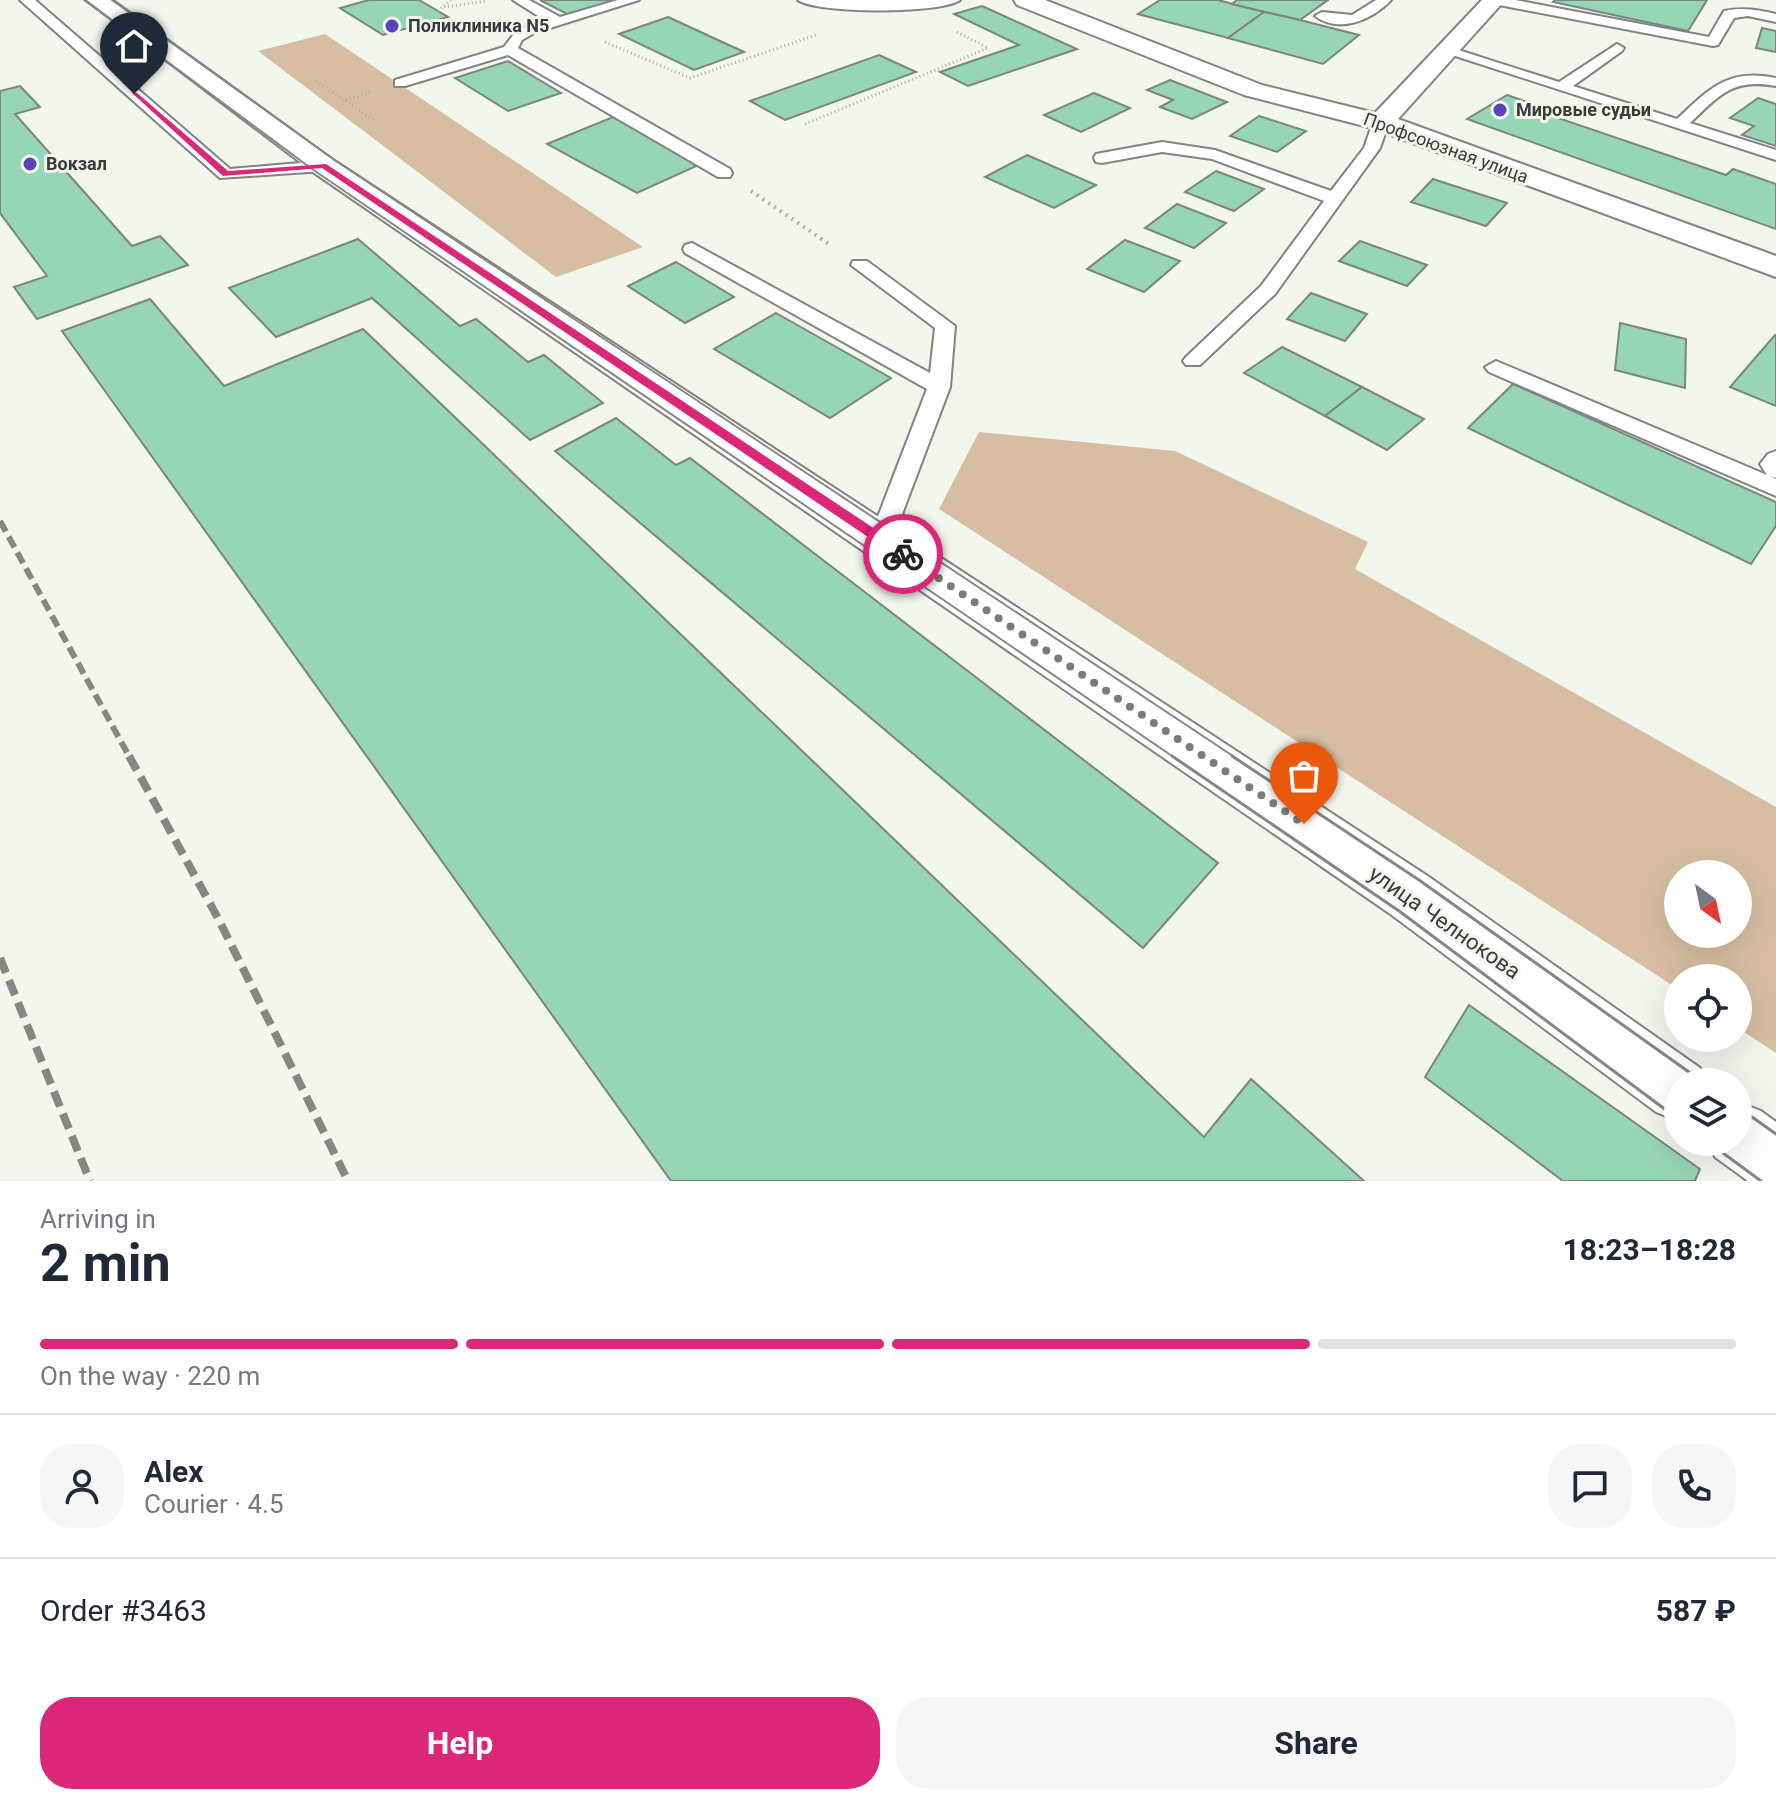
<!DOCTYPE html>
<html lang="en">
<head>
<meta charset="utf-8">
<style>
	:root { --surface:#fff; --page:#f6f6f7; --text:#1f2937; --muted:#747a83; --line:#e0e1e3; --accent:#db2777 }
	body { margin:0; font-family:Roboto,sans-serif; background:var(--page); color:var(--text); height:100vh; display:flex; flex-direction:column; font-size:30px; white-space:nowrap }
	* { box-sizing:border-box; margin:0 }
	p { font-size:26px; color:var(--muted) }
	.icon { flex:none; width:44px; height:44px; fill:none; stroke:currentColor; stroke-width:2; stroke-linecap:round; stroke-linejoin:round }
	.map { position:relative; height:1181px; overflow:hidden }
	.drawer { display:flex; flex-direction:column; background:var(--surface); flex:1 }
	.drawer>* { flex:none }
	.needle { width:52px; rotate:147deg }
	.buttons { position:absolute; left:1664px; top:860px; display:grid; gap:16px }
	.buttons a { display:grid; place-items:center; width:88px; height:88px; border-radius:50%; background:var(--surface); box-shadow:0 8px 32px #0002; font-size:40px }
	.pin { position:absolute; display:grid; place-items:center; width:68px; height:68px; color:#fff; margin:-82px -34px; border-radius:50% 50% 50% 0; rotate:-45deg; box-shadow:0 0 8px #0007 }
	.pin .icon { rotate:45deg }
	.courier { position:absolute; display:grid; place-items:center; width:80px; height:80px; margin:-40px; border:6px solid #db2777; border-radius:50%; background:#fff; color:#222; box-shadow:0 2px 10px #0007 }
	.overview em { font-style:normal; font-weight:700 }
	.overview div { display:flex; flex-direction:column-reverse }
	.overview { display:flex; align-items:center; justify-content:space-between; height:136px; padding:0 40px }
	h1 { font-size:52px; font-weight:700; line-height:60px }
	.bar { display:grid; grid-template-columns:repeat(4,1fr); gap:12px 8px; align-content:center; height:96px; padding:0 40px }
	.bar i { height:10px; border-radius:6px; background:var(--line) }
	.bar .selected { background:var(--accent) }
	.bar p { grid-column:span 4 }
	.line { display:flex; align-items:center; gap:20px; padding:0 40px; border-top:2px solid var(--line) }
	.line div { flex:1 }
	.round { display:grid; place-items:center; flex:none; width:84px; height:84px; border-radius:32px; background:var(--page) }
	.action { display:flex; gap:16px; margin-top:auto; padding:16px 40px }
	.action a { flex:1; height:92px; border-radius:32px; background:var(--accent); color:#fff; font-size:32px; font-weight:700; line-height:92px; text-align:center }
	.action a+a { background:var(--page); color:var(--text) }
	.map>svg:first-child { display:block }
	.green { fill:#d7bea2; fill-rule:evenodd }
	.building { fill:#96d5b6; stroke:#7c8580; stroke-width:2 }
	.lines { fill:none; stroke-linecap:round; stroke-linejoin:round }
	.service-casing { stroke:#80857d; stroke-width:4 }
	.minor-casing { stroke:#80857d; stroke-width:4 }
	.tertiary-casing { stroke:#80857d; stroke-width:4 }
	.path-far1 { stroke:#aaaea7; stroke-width:3; stroke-dasharray:1 3; stroke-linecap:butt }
	.path { stroke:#aaaea7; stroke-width:4; stroke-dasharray:2 5; stroke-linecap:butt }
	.service { fill:#fff; fill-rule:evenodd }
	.minor { fill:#fff; fill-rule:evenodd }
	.tertiary { fill:#fff; fill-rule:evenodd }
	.tram-far1 { stroke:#858882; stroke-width:2 }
	.tram { stroke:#858882; stroke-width:3 }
	.rail-far1 { stroke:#858882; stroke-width:6; stroke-dasharray:12 6; stroke-linecap:butt }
	.rail { stroke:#858882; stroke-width:8; stroke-dasharray:16 8; stroke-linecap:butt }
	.route { fill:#db2777 }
	.done { stroke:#7a7d77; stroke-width:8; stroke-dasharray:0 14.4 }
	.poi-dot { fill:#5943bc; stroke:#f2f7ee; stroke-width:3 }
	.labels { text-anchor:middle; stroke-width:6; stroke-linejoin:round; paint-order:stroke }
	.far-poi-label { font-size:18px; font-weight:bold; fill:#393b37; stroke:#f2f7ee; text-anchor:start }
	.far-street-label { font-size:18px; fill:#393b37; stroke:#f2f7ee }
	.street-label { font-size:22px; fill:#393b37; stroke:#f2f7ee }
</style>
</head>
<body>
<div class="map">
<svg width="1776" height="1181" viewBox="0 0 1776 1181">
	<rect width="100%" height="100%" fill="#f2f7ee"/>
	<g class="green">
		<polygon points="325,34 643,247 556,277 258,51"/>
		<path d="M979 432 1175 451 1368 542 1355 569 1776 807V1053L1738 1028V978H1678V989L939 509ZM1678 874H1738V934H1678Z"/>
	</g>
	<g class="building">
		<polygon points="369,0 419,0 448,17 383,35 340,8"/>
		<polygon points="540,0 619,0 569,15"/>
		<polygon points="1160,0 1218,0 1264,12 1228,38 1138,14"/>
		<polygon points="1237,0 1328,0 1300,20 1232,4"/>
		<polygon points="1555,0 1707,0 1688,31 1553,2"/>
		<polygon points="982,6 1077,49 968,86 940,72 1019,45 954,14"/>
		<polygon points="1264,12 1300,20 1359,35 1323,64 1228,38"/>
		<polygon points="668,17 744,52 694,70 619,34"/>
		<polygon points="1762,28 1776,31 1776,52 1756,48"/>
		<polygon points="879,55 916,72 785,120 750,101"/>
		<polygon points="508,61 561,93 508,111 455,78"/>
		<polygon points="1170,80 1227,102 1192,119 1160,107 1173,100 1147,90"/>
		<polygon points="20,86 40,107 15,114 132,246 160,236 188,265 37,319 14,287 47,276 0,213 0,91"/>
		<polygon points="1094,93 1130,108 1081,132 1044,115"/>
		<polygon points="1507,95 1560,113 1555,117 1726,175 1733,169 1776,184 1776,229 1467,119"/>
		<polygon points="1758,98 1776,104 1776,146 1742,135 1754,126 1730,118"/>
		<polygon points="1259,116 1306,131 1277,152 1230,136"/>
		<polygon points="613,117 703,163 637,193 547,144"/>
		<polygon points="1027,155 1096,185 1054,208 985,177"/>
		<polygon points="1216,171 1264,189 1234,211 1185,192"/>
		<polygon points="1433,179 1507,203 1486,226 1411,202"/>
		<polygon points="1177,204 1226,223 1194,248 1145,228"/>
		<polygon points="358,239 460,326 476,319 528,362 544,355 603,403 530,440 372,298 276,337 229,288"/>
		<polygon points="1125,240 1180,261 1144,292 1087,269"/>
		<polygon points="1360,241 1427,265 1407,286 1339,261"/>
		<polygon points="676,262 734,297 685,323 628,286"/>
		<polygon points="1311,293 1367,314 1345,341 1287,319"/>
		<polygon points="150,299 224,386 363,329 1204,1137 1251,1079 1364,1181 671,1181 62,331"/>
		<polygon points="776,313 891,378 830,418 714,349"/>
		<polygon points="1620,323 1686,339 1685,388 1615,370"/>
		<polygon points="1775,335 1776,336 1776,406 1730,387"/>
		<polygon points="1282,347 1362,387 1325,416 1244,373"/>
		<polygon points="1513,384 1776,502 1776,526 1751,564 1468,428"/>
		<polygon points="1362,387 1424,419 1387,450 1325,416"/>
		<polygon points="616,418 676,465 690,458 1218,863 1143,948 555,451"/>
		<polygon points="1469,1005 1700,1169 1695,1181 1563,1181 1425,1077"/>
	</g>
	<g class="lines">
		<g class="service-casing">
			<g id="service">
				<polygon points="20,0 35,0 230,169 323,161 331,166 323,171 220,178"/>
				<polygon points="513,0 529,0 560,17 618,0 639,0 534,33 522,40 518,48 730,169 732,173 730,177 718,177 508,55 405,86 395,86 395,80 504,47 517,30 546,21"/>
				<path d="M798 0H960C940 14 818 14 798 0Z"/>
				<path d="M1376 0H1391C1372 20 1339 34 1315 16L1322 12 1352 15Z"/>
				<path d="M1487 0H1515L1709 37 1724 11C1743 7 1758 10 1776 14V22L1748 16 1734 18 1718 45 1713 46 1494 4Z"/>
				<path d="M1617 44 1624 48 1622 51 1573 86 1677 119C1710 88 1728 68 1776 78V86C1732 78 1720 95 1690 123L1776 150V160L1440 51 1447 47 1452 48 1559 82Z"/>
				<polygon points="1381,117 1389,122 1380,148 1275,294 1200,365 1186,365 1183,361 1186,357 1261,286 1324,201 1212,159 1162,152 1102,163 1096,162 1094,158 1096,154 1162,142 1215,150 1331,191 1364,148 1373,122"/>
				<polygon points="692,243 930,373 935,328 851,265 853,261 867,261 955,326 950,387 890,546 881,549 872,546 869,540 927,389 685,253 683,249 685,245"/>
				<polygon points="1496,361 1767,475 1760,464 1768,454 1776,451 1776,478 1770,476 1776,479 1776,496 1489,372 1485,367"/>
			</g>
		</g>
		<g class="minor-casing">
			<polygon id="minor" points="1014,0 1045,0 1262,85 1375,113 1482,0 1505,0 1398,119 1776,256 1776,277 1372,128 1244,95 1017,5"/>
		</g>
		<g class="tertiary-casing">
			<g id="tertiary">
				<polygon points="87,0 112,0 333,160 1429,877 1700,1068 1706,1082 1678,1082 1678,1121 1656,1112 1389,913 313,172"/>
				<polygon points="1738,1102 1761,1111 1776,1122 1776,1181 1748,1181 1715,1157 1709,1142 1738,1142"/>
			</g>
		</g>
		<g class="path-far1">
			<polyline points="444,7 486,1"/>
			<polyline points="438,11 451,0"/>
			<polyline points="605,42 690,78 816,35"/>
			<polyline points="316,81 375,121"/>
			<polyline points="346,100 371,92"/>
			<polyline points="805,124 988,48 955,31"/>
		</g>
		<polyline class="path" points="751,191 832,246"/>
		<use href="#service" class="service"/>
		<use href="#minor" class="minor"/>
		<use href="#tertiary" class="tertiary"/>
		<g class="tram-far1">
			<polyline points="84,0 312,169 1175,758"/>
			<polyline points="112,0 336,161 1236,758"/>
		</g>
		<g class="tram">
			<polyline points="1172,756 1399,911 1678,1119"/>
			<polyline points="1232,756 1419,880 1703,1082"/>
			<polyline points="1738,1107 1776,1134"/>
			<polyline points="1708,1142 1761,1181"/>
		</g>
		<polyline class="rail-far1" points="0,521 130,758"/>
		<g class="rail">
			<polyline points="129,756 219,920 348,1181"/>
			<polyline points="0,958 90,1181"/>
		</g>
	</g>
	<polygon class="route" points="132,93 137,93 228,171 326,164 908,551 908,558 899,558 322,168 223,176"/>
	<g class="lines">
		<polyline class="done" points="903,554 1304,824"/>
	</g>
	<g class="poi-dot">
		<circle cx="392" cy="26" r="8"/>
		<circle cx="1500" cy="110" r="8"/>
		<circle cx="30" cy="164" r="8"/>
	</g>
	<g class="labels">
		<g class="far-poi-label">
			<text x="408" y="32">Поликлиника N5</text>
			<text x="1516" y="116">Мировые судьи</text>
			<text x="46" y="170">Вокзал</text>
		</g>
		<g class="far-street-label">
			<text transform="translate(1446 148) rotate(20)" y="6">Профсоюзная улица</text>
		</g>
		<g class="street-label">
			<text transform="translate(1445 922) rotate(35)" y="8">улица Челнокова</text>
		</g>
	</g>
</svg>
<div class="buttons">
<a><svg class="needle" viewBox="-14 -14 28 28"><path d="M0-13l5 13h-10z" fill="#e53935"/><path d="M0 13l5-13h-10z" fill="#747a83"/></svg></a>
<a><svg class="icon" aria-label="locate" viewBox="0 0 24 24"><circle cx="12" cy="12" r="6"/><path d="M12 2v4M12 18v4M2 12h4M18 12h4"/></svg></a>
<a><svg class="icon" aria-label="layers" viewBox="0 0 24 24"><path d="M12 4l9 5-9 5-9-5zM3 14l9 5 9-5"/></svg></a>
</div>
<div class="pin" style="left:1304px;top:824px;background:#ea580c"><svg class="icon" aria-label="bag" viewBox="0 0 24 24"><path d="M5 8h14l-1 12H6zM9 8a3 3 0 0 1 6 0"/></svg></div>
<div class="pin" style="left:134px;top:94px;background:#1f2937"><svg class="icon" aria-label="home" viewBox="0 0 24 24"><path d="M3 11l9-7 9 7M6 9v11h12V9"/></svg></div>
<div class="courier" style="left:903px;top:554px"><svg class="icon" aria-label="bike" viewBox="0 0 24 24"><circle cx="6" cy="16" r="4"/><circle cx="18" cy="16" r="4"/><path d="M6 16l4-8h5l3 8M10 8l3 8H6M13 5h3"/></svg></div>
</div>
<section class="drawer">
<div class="overview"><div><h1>2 min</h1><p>Arriving in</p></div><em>18:23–18:28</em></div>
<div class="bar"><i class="selected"></i><i class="selected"></i><i class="selected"></i><i></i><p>On the way · 220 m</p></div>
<div class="line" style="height:144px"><a class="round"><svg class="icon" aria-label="person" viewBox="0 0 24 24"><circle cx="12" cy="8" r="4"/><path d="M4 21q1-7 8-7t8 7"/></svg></a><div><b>Alex</b><p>Courier · 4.5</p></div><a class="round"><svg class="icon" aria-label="chat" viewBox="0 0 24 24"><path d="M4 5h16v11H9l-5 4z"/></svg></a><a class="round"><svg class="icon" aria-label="phone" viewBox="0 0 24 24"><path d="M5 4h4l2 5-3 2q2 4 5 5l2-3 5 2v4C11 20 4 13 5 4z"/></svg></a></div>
<div class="line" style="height:104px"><div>Order #3463</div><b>587 ₽</b></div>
<div class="action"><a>Help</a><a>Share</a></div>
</section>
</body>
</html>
